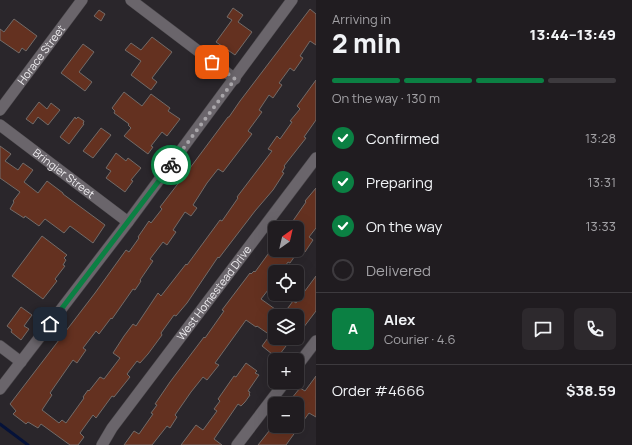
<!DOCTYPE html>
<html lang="en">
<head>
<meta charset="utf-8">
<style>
	:root { --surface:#201c20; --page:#2d292d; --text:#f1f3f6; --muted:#a2a1a5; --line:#3d3a3e; --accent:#0b8043 }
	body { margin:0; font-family:Manrope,sans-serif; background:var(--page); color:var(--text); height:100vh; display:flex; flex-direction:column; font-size:15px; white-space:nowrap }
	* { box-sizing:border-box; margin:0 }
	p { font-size:13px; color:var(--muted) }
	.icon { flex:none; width:22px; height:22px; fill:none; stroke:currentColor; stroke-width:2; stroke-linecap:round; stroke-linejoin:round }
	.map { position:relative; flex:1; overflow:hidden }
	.panel { display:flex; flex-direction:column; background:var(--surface); width:316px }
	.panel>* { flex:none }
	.needle { width:26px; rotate:34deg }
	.fabs { position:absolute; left:268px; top:221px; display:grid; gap:8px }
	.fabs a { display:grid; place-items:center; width:36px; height:36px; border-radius:6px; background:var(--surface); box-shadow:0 4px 16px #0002,0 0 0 1px var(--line); font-size:20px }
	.pin { position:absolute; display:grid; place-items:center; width:34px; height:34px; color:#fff; margin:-17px; border-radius:8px; box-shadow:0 2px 6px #0006 }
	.courier { position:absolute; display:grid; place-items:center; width:40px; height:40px; margin:-20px; border:3px solid #0b8043; border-radius:50%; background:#fff; color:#222; box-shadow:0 1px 5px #0007 }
	.headline em { font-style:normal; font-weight:800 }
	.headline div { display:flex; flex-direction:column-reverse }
	.headline { display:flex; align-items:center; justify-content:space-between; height:68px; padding:0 16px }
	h1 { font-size:26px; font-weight:800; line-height:30px }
	.bar { display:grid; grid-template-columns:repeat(4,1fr); gap:6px 4px; align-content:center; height:48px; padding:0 16px }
	.bar i { height:5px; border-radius:3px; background:var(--line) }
	.bar .current { background:var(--accent) }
	.bar p { grid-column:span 4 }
	.line { display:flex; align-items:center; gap:10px; padding:0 16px; border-top:1px solid var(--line) }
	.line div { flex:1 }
	.round { display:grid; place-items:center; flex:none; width:42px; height:42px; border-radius:6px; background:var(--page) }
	ol { padding:0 16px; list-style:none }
	li { display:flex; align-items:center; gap:12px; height:44px }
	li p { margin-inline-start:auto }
	li .icon { padding:4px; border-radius:50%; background:var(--accent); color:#fff; stroke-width:4 }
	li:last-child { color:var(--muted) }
	li i { width:22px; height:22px; border:2px solid var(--line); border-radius:50% }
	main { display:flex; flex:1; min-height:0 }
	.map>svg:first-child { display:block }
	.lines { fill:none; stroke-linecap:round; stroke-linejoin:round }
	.stream { stroke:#051239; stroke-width:3 }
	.building { fill:#643120; stroke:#726b68 }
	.minor-casing { stroke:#474448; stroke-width:12 }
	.minor { stroke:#6a656b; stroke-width:11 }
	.done { stroke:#a9a6aa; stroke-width:4; stroke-dasharray:0 7.2 }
	.route { stroke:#0b8043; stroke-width:5 }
	.labels { text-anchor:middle; stroke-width:4; stroke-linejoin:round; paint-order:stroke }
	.street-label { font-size:11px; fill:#edebee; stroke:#2a262b }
</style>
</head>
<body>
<main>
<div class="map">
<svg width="316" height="445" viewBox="0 0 316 445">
	<rect width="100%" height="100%" fill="#2a262b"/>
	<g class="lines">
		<polyline class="stream" points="0,424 28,445"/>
	</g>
	<g class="building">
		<polygon points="233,8 243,15 238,22 252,32 235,55 216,42 232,20 227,17"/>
		<polygon points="310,9 316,14 316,45 310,41 300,56 303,58 294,71 290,68 279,83 282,85 273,98 269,95 259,110 262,112 248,131 252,134 223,172 218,169 207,183 193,205 197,208 191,216 185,212 173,230 176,232 167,245 163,242 150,259 153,261 140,280 141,281 135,290 133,289 112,319 111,318 99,334 96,331 83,348 86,350 77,363 73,360 50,393 52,395 42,410 59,423 62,420 66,423 84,398 83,397 88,390 89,391 100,377 104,379 120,358 113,353 124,336 133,324 136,326 158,293 161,296 186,264 187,265 220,220 222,221 238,198 237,197 272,151 268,149 277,136 280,139 292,122 290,121 300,109 297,106 316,80 316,120 304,137 306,138 284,166 285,167 282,172 284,173 273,190 255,211 219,258 218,257 187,303 176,316 174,315 161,333 162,335 148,354 140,363 137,361 127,374 130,377 114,397 112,396 96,418 93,415 80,433 84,437 78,445 70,445 41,424 38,428 28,422 26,424 13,414 16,411 10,404 95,293 126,250 129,252 139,238 138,237 149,221 151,223 162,209 160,207 187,172 228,117 229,117 240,101"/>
		<polygon points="99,10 105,14 101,21 94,16"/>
		<polygon points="14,19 37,36 26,51 22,48 19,53 0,40 0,29 4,32"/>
		<polygon points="152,37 172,52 152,78 157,82 151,90 131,75 141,61 125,50 131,43 141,50"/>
		<polygon points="83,44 94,52 79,72 92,82 85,91 61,73"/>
		<polygon points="124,92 142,106 151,94 170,108 168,111 180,119 167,136 162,132 151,146 153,147 148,154 124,136 131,128 128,125 129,124 114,113 115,111 112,108"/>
		<polygon points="39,102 47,109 51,103 60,110 48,125 38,117 33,124 26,119"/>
		<polygon points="75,117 76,119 78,117 84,121 83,124 84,124 69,144 60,137"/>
		<polygon points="101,128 111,135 93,158 83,151"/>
		<polygon points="0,146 11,154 5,161 18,170 23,163 33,170 24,182 38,193 47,181 63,193 63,194 105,225 93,243 70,226 64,233 45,219 39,226 25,216 24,218 10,209 14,202 13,201 20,192 0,178"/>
		<polygon points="116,153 126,161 128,158 141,168 131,180 133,181 125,192 106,178 111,171 106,168"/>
		<polygon points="316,188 316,228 309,237 313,240 305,252 297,247 297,228 288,228 306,202 305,201"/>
		<polygon points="42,236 67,255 64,258 66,260 63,265 65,266 55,279 57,281 43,299 12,276"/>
		<polygon points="271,250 299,250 290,263 288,262 281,272 275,272 275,281 261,299 275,309 275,338 292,338 277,358 262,346 270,335 257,326 256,327 246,320 215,363 219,365 207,380 203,377 191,392 175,415 177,417 170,428 167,426 152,445 124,445 134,431 139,434 153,414 151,413 157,405 155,404 170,382 204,337 205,338 224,311 222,310 250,273 251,274 254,271 255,272"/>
		<polygon points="316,276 316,311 297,336 297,316 282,316 293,301 296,303"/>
		<polygon points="21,307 32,315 24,326 29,329 21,340 11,332 12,330 7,326"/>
		<polygon points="246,363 257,371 255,373 259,375 248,391 250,392 249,394 250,395 245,402 241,406 238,404 214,439 222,445 181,445 196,425 203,430 217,411 214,409 220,401 218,399 234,376 236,377"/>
		<polygon points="316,376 316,417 309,413 286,445 258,445 273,426 297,426 297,404 287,404 300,388 305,391"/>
	</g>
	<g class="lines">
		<g class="minor-casing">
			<g id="minor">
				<polyline points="131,0 235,79"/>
				<path id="s1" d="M0 110 82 0"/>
				<path id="s2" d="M0 125 128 222"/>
				<polyline points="0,346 21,362"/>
				<polyline points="297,366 316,341"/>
				<polyline points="0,389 128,222 292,0"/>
				<path id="s3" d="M102 445 112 428 316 158"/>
				<polyline points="237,445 285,382"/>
			</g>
		</g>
		<use href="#minor" class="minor"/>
	</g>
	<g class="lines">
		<polyline class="done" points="171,165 235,79 212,62"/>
		<polyline class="route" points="50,324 171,165"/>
	</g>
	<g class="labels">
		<g class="street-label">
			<text dy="4" stroke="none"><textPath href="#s1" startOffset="69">Horace Street</textPath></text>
			<text dy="4" stroke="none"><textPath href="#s2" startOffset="80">Bringier Street</textPath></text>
			<text dy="4" stroke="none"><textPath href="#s3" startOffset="189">West Homestead Drive</textPath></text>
		</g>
	</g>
</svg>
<div class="fabs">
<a><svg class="needle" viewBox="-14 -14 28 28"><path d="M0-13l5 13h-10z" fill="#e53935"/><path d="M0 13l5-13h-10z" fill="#a2a1a5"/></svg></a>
<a><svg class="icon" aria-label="locate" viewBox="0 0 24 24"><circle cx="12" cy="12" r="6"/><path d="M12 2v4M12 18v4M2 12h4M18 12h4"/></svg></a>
<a><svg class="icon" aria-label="layers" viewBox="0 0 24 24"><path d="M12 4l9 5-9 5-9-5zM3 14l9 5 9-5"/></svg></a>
<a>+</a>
<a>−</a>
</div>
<div class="pin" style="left:212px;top:62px;background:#ea580c"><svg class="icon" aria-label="bag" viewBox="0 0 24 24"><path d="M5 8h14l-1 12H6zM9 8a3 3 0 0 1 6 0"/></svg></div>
<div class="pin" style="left:50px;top:324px;background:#1f2937"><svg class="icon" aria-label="home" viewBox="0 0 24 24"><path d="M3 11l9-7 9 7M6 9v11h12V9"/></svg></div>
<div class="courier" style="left:171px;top:165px"><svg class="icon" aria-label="bike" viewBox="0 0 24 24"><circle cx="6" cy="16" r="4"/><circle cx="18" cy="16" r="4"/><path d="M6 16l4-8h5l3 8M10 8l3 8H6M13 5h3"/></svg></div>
</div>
<section class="panel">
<div class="headline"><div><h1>2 min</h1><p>Arriving in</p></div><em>13:44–13:49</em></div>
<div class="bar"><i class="current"></i><i class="current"></i><i class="current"></i><i></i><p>On the way · 130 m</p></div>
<ol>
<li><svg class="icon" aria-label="check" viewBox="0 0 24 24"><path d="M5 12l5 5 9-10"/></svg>Confirmed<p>13:28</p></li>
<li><svg class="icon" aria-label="check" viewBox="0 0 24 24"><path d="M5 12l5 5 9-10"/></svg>Preparing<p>13:31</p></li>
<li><svg class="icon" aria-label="check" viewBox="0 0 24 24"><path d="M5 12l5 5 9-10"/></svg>On the way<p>13:33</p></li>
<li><i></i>Delivered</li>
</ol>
<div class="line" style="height:72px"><b class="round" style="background:var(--accent);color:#fff">A</b><div><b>Alex</b><p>Courier · 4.6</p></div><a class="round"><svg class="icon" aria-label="chat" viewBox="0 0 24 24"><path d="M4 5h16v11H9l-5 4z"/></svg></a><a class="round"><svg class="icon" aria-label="phone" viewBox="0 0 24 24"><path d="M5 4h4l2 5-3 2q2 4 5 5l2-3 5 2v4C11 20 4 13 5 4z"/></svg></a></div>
<div class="line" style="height:52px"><div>Order #4666</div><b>$38.59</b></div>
</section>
</main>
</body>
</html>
